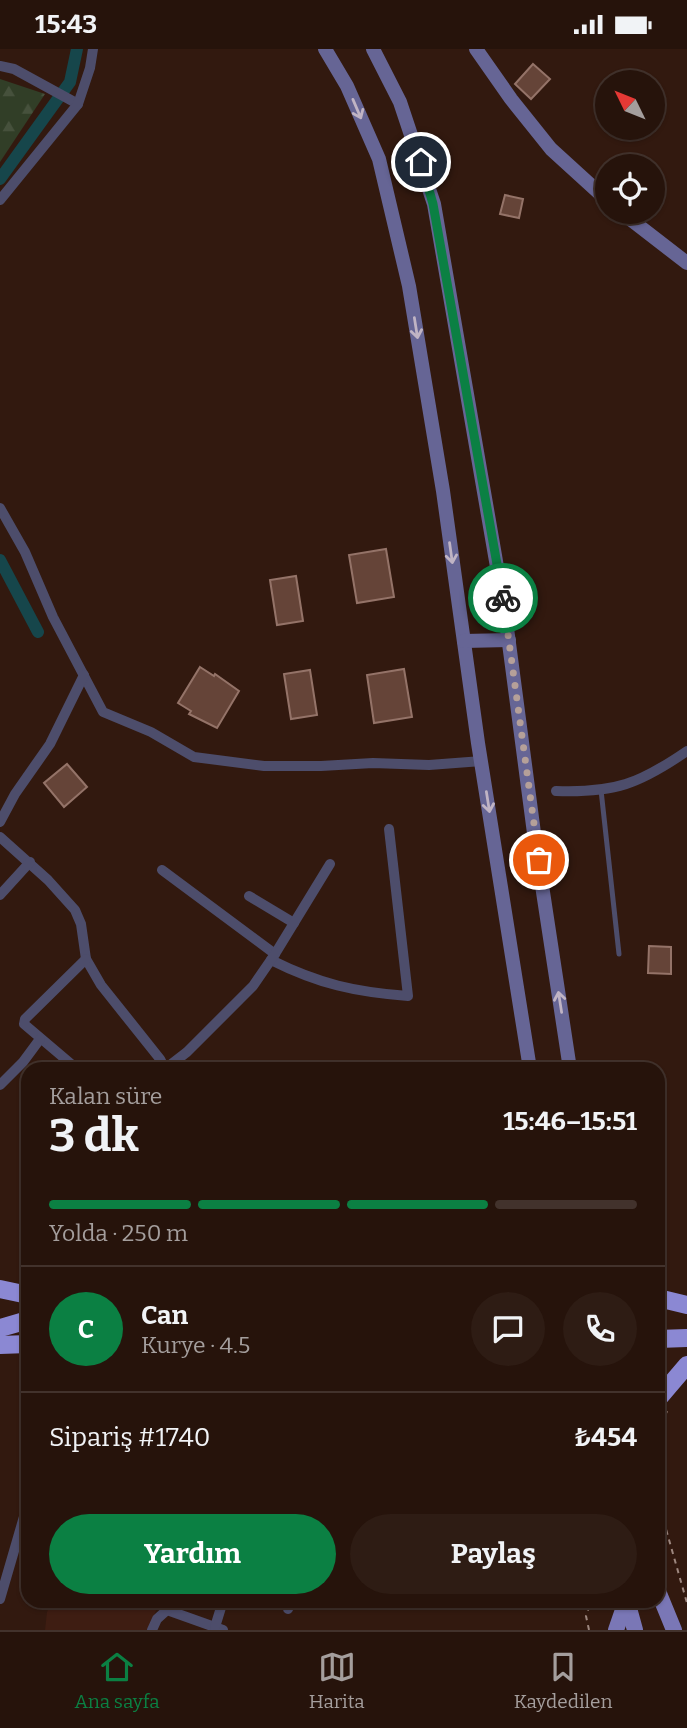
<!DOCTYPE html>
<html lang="tr">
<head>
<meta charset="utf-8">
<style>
	:root { --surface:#26130b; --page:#2e1c14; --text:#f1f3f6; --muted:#a49e9d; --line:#42322c; --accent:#0b8043 }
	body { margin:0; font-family:Bitter,serif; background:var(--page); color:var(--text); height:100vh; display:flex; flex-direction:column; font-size:26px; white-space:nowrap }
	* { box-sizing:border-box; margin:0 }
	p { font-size:23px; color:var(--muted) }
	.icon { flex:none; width:38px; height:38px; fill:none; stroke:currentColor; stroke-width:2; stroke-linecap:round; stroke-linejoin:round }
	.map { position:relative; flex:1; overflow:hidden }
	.drawer { position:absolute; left:21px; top:1013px; width:644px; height:546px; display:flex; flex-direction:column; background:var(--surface); border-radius:21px; box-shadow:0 2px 5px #0004,0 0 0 2px var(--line) }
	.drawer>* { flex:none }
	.needle { width:46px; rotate:313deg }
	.controls { position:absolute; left:595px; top:21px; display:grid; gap:14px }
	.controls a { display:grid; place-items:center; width:70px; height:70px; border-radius:50%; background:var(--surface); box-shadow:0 2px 5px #0004,0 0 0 2px var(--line); font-size:35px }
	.pin { position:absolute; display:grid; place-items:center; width:60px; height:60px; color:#fff; margin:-30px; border:4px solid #fff; border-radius:50%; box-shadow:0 2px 7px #0007 }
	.courier { position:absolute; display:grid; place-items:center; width:70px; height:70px; margin:-35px; border:5px solid #0b8043; border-radius:50%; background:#fff; color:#222; box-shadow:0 2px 9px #0007 }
	.headline em { font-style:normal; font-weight:700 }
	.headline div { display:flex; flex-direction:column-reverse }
	.headline { display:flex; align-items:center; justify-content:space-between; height:119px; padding:0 28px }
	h1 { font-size:46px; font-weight:700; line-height:52px }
	.bar { display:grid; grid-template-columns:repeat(4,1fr); gap:10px 7px; align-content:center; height:84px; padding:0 28px }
	.bar i { height:9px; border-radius:5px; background:var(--line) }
	.bar .active { background:var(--accent) }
	.bar p { grid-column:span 4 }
	.line { display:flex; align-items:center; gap:18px; padding:0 28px; border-top:2px solid var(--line) }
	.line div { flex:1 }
	.round { display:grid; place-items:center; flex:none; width:74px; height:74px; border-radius:37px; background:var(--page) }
	.action { display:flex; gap:14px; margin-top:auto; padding:14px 28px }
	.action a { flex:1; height:80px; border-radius:42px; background:var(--accent); color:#fff; font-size:28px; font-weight:700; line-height:80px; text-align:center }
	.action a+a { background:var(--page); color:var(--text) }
	.status { display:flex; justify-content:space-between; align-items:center; height:49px; padding:0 35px; background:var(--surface); direction:ltr }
	.status svg { height:19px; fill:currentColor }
	.menu { display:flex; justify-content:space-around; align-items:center; height:98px; border-top:2px solid var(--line); background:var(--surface); font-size:19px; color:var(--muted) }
	.menu a { display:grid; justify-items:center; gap:4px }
	.menu .active { color:var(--accent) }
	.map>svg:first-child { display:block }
	.built { fill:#3e1d12 }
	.forest { fill:url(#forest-firs) }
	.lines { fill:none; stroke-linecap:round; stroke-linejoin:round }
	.canal { stroke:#16464b; stroke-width:12 }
	.building { fill:#654438; stroke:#947368; stroke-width:2 }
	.path { stroke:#9d877f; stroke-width:2; stroke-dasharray:5 5; stroke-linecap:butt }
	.lane { stroke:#4d4d6b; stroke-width:5 }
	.street { stroke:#4d4d6b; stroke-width:10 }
	.secondary { stroke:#666595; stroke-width:14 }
	.primary { stroke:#7a77b6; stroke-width:16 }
	.highway { stroke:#8b88d3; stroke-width:18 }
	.oneway { stroke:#c0b4c4 }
	.done { stroke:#b5a099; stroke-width:7; stroke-dasharray:0 12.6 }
	.route { stroke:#0b8043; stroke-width:9 }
</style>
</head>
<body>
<div class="status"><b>15:43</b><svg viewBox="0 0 49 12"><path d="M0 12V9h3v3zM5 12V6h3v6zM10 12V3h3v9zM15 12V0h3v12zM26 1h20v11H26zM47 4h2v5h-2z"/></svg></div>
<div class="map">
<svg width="687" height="1581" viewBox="0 0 687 1581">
	<defs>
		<pattern id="forest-firs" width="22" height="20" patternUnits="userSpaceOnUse" patternTransform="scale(1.75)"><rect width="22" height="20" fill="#313e27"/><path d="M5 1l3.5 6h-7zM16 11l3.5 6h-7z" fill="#46513c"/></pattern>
	</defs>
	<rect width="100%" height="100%" fill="#32190f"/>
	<polygon class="built" points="52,1552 160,1552 148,1581 45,1581 47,1563"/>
	<polygon class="forest" points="0,30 45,45 0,113"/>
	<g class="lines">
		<g class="canal">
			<polyline points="0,130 70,33 77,0"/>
			<polyline points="0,511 38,583"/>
		</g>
	</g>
	<g class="building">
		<polygon points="533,15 550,30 531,50 515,35"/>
		<polygon points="505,146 523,150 519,169 500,165"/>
		<polygon points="386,500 394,548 357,554 349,506"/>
		<polygon points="296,527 303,572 277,576 270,531"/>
		<polygon points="200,618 214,627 215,625 239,642 217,679 189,665 191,662 178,654"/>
		<polygon points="404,620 412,668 374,674 367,626"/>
		<polygon points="310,621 317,666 291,670 284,625"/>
		<polygon points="67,715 87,738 64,758 44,734"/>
		<polygon points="649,897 671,898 671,925 648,924"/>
	</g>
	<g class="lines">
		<g class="path">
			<polyline points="658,1384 667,1362"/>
			<polyline points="658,1452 687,1554"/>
			<polyline points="589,1581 586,1567 591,1552"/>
		</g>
		<polyline class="lane" points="601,741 619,905"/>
		<g class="street">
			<polyline points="0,17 14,20 78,55"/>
			<polyline points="0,151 78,55 90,19 93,0"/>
			<polyline points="0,459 25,503 53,568 103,663 151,683 194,708 264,717 321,717 373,714 429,716 482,712"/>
			<path d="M556 742C615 744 639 735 687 702"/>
			<polyline points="0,773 15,745 50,695 84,626"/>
			<polyline points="0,788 48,831 75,861 81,875 86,910 101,936 160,1010 165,1020"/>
			<polyline points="162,821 275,905"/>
			<polyline points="0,846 30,813"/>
			<polyline points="249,847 294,874"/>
			<path d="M271 911C319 935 355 943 408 947L389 780"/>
			<polyline points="77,1020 24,975 25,970 86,910"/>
			<polyline points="165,1020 187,1003 253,937 275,905 330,815"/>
			<polyline points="0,1036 23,1013 40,990"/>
			<polyline points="0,1550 28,1454"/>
			<polyline points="170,1552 167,1561 223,1581"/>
			<polyline points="288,1560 290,1552"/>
			<polyline points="215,1578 223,1552"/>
			<polyline points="152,1581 157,1570 167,1561"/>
		</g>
		<g class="secondary">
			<polyline points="325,0 347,37 379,110 409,237 443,442 478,694 530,1020"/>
			<polyline points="373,0 400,53 434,155 505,564 534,784 570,1020"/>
			<polyline points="476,0 511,50 551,100 607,151"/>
			<polyline points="621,163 687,214"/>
			<polyline points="464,592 509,591"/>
		</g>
		<g class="primary">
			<polyline points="658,1542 674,1581"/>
			<polyline points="627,1552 635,1581"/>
			<polyline points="616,1581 626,1552"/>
		</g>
		<g class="highway">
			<polyline points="0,1240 28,1246"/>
			<polyline points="658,1249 687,1256"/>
			<polyline points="0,1279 28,1271"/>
			<polyline points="658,1290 687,1289"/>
			<polyline points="0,1296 28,1295"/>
			<polyline points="658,1350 687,1316"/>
		</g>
	</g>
	<defs><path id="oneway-shaft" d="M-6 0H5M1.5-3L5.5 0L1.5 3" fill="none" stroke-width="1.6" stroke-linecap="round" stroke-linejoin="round" transform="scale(1.75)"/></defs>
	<g class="oneway">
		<use href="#oneway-shaft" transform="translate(357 60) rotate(67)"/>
		<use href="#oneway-shaft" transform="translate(416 279) rotate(81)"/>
		<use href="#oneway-shaft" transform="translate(451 504) rotate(82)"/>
		<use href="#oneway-shaft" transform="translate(488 753) rotate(81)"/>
		<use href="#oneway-shaft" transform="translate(560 953) rotate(-99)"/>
	</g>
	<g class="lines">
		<polyline class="done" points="503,549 539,811"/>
		<polyline class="route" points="421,113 433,155 503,549"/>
	</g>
</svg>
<div class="controls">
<a><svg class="needle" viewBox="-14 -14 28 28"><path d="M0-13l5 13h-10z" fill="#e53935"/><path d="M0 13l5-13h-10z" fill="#a49e9d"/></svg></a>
<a><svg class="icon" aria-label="locate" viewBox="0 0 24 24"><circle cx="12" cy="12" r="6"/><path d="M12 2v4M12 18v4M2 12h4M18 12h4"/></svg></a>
</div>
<div class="pin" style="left:539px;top:811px;background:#ea580c"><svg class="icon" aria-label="bag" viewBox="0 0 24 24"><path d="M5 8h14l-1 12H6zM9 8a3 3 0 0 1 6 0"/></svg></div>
<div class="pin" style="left:421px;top:113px;background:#1f2937"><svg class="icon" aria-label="home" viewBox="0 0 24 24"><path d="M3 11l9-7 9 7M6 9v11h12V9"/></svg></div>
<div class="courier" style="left:503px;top:549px"><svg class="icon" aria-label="bike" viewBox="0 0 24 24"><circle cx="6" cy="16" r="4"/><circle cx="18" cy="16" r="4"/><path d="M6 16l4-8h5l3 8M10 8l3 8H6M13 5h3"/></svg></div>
<section class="drawer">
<div class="headline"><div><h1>3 dk</h1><p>Kalan süre</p></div><em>15:46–15:51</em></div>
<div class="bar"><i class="active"></i><i class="active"></i><i class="active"></i><i></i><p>Yolda · 250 m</p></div>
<div class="line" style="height:126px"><b class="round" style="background:var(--accent);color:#fff">C</b><div><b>Can</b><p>Kurye · 4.5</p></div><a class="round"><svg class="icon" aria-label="chat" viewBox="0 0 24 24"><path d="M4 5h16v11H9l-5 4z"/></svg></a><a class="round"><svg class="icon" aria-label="phone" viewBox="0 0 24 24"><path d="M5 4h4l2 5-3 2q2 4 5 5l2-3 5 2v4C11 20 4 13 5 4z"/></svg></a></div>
<div class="line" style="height:91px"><div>Sipariş #1740</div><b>₺454</b></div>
<div class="action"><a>Yardım</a><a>Paylaş</a></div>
</section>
</div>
<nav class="menu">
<a class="active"><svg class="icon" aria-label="home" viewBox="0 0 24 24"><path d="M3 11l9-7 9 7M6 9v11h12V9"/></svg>Ana sayfa</a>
<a><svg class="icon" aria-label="map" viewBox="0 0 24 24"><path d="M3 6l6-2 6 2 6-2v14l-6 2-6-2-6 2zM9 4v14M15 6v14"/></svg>Harita</a>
<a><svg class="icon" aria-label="saved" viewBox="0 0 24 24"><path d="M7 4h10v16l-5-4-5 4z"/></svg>Kaydedilen</a>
</nav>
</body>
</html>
